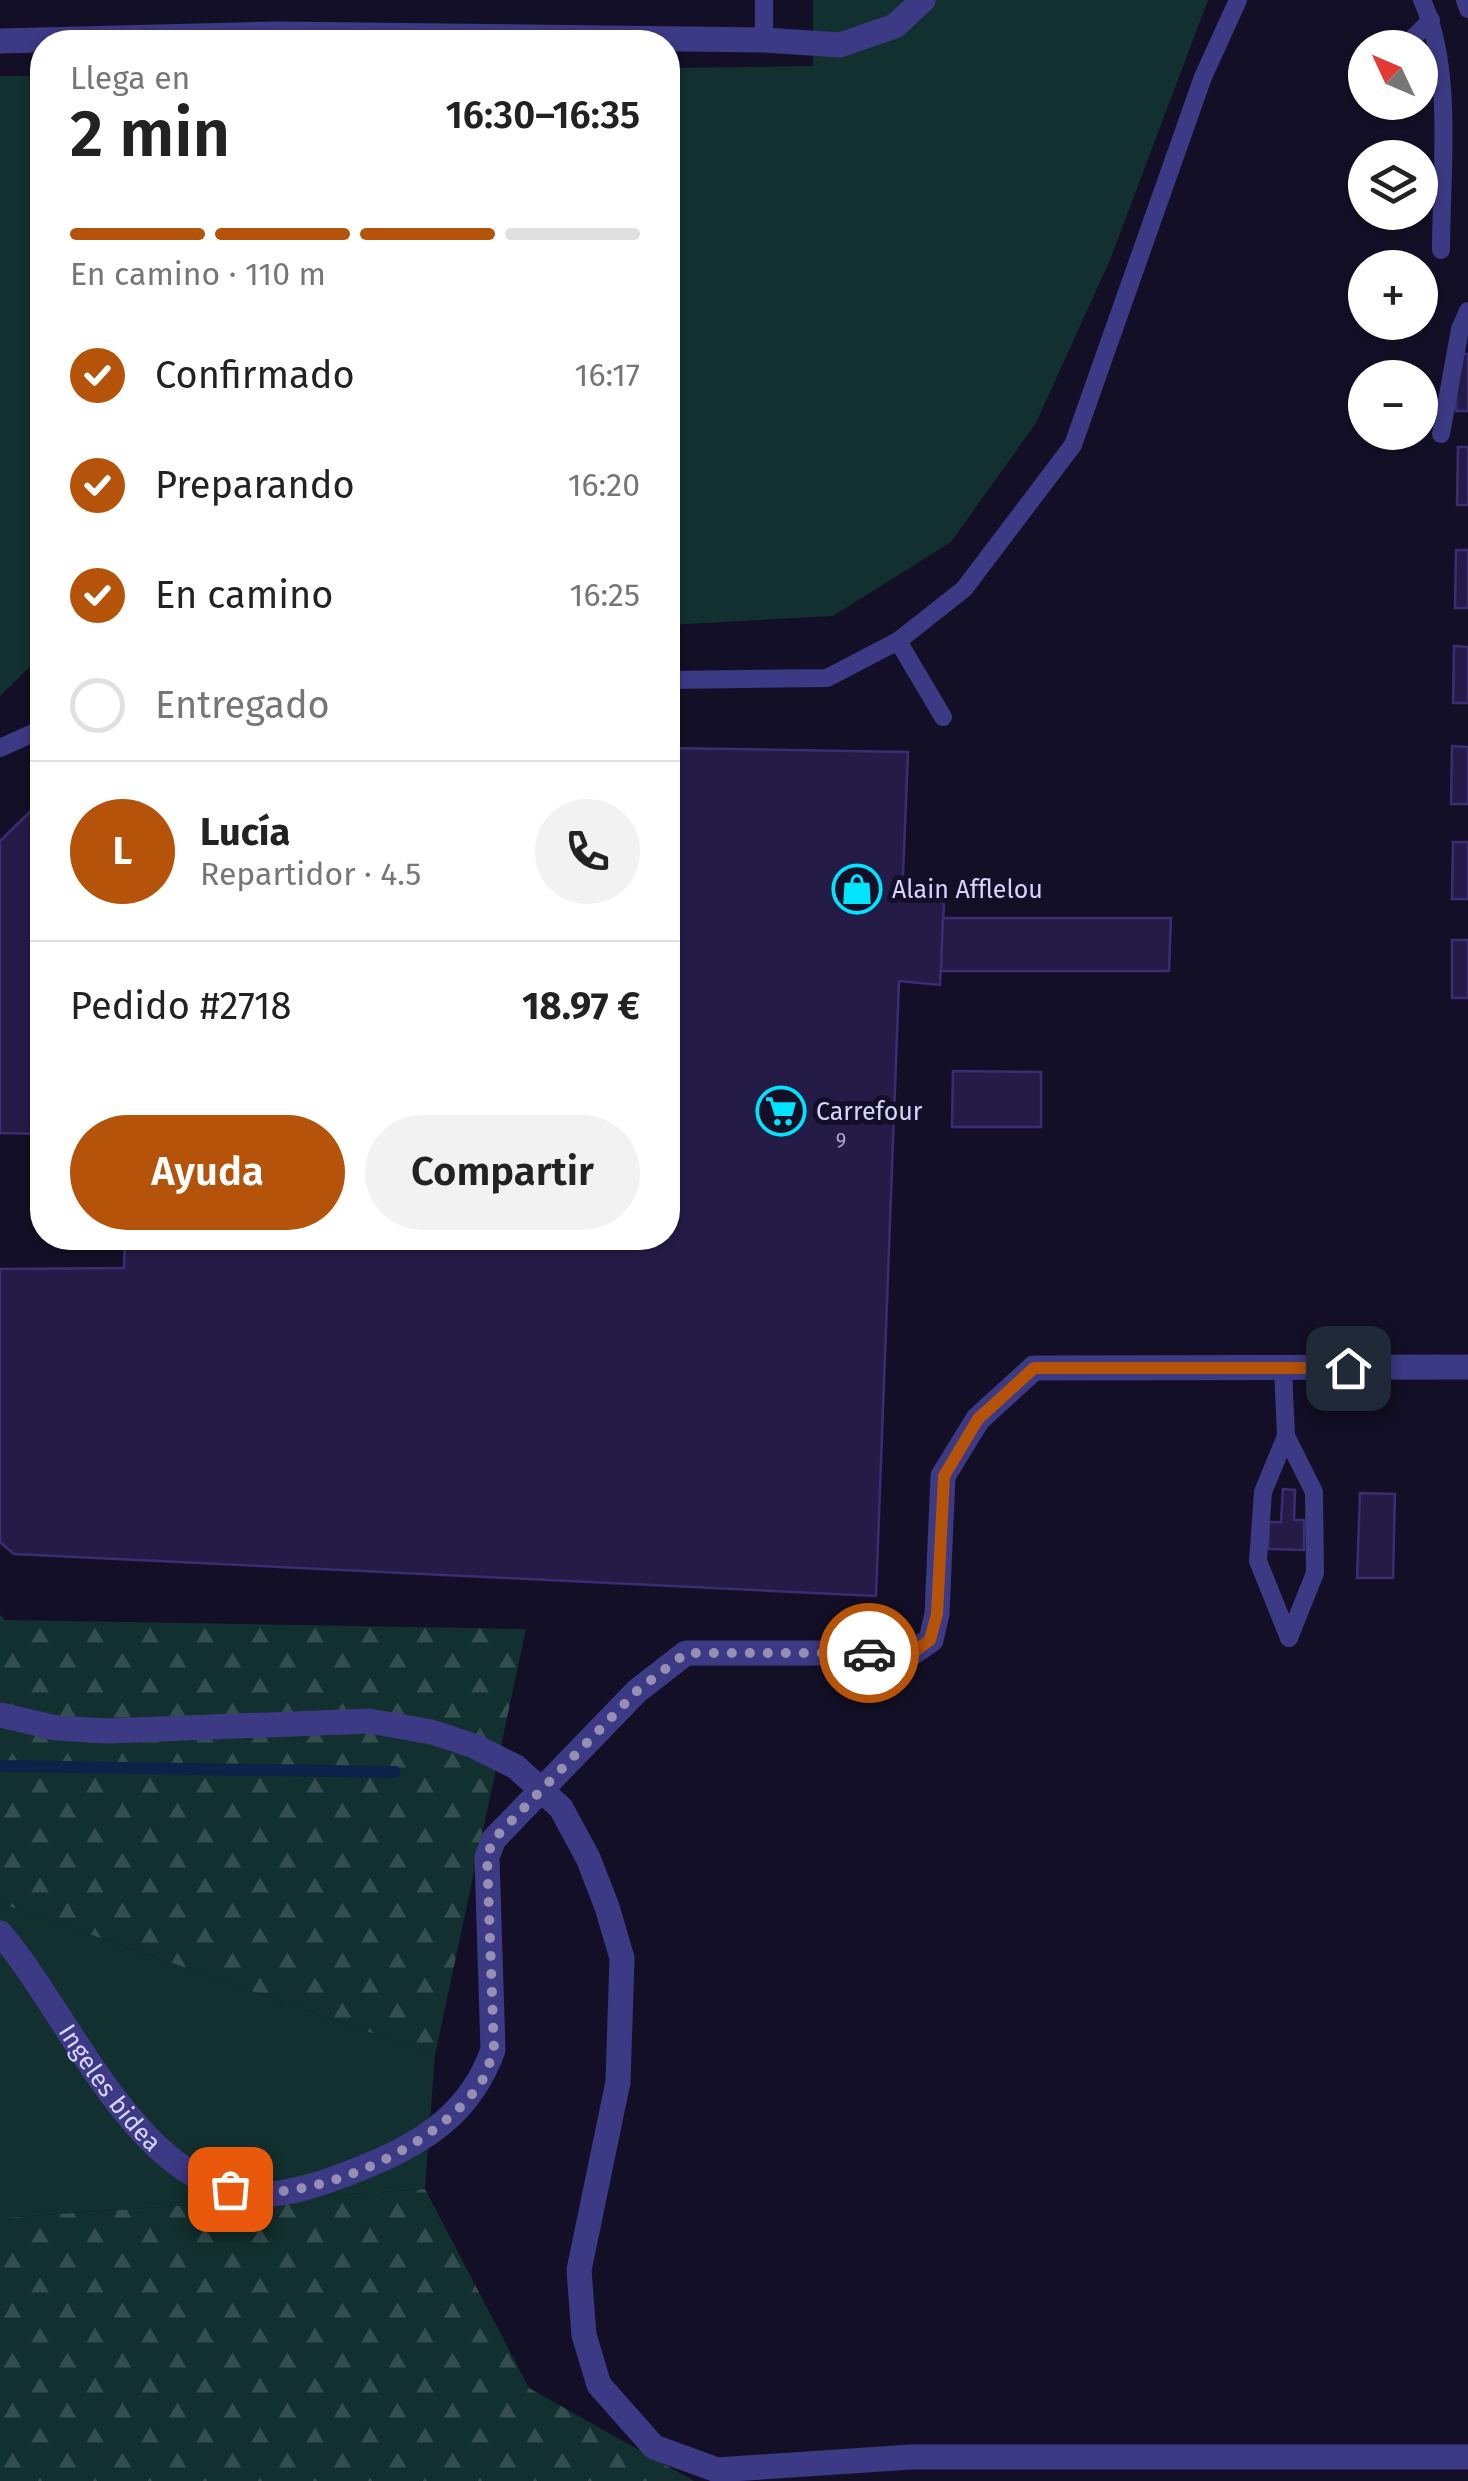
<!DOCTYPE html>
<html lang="es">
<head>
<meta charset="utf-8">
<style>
	:root { --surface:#fff; --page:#f2f2f2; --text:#222; --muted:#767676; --line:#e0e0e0; --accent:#b45309 }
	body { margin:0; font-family:"Fira Sans",sans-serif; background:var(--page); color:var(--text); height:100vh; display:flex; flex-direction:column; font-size:38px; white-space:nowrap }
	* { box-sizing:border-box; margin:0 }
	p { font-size:32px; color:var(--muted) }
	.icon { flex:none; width:55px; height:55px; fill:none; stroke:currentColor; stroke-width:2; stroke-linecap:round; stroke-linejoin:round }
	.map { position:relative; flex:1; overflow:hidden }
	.details { position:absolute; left:30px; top:30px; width:650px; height:1220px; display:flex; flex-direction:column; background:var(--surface); border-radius:40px; box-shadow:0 2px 8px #0004 }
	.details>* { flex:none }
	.needle { width:65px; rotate:314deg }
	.fabs { position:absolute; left:1348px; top:30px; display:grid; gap:20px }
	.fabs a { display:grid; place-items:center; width:90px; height:90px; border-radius:50%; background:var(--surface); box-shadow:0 2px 8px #0004; font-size:50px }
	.pin { position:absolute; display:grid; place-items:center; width:85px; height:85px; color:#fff; margin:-42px; border-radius:20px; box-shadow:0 5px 15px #0006 }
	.courier { position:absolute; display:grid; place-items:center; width:100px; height:100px; margin:-50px; border:8px solid #b45309; border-radius:50%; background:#fff; color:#222; box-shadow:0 2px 12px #0007 }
	.head em { font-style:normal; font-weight:600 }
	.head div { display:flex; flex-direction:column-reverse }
	.head { display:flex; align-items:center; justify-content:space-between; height:170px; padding:0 40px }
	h1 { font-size:65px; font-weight:600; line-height:75px }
	.bar { display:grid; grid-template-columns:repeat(4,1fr); gap:15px 10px; align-content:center; height:120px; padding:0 40px }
	.bar i { height:12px; border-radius:8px; background:var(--line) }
	.bar .on { background:var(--accent) }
	.bar p { grid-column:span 4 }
	.line { display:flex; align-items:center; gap:25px; padding:0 40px; border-top:2px solid var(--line) }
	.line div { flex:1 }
	.round { display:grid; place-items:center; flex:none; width:105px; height:105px; border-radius:52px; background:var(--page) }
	ol { padding:0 40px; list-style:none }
	li { display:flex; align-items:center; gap:30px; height:110px }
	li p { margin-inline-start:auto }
	li .icon { padding:10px; border-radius:50%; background:var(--accent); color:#fff; stroke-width:4 }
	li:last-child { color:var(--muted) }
	li i { width:55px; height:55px; border:5px solid var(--line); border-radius:50% }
	.cta { display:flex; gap:20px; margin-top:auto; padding:20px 40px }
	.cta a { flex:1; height:115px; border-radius:60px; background:var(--accent); color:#fff; font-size:40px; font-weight:600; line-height:115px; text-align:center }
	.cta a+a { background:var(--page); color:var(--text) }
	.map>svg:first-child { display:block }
	.green { fill:#12302f }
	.forest { fill:url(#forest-firs) }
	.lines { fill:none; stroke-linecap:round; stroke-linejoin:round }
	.stream { stroke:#0c2248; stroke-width:12 }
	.building { fill:#241b47; stroke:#3b2d73; stroke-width:2.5 }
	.service { stroke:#3d3a85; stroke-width:18 }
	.minor { stroke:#3d3a85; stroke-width:25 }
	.done { stroke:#948fb3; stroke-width:10; stroke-dasharray:0 18 }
	.route { stroke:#b45309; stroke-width:12 }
	.labels { text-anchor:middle; stroke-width:10; stroke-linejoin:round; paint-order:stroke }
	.number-label { font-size:20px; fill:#aca6d1 }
	.poi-label { font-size:25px; fill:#d9d4ff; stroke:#130f26; text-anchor:start }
	.street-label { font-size:25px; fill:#d9d4ff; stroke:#130f26 }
</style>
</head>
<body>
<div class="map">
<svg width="1468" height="2481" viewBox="0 0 1468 2481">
	<defs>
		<pattern id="forest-firs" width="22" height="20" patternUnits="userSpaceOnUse" patternTransform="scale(2.5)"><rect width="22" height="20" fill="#12302f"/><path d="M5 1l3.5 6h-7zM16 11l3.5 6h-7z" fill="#344d4e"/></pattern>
	</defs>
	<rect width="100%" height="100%" fill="#130f26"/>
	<g class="green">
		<polygon points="813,0 1208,0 1110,260 1036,423 951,542 833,616 668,625 668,68 813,66"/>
		<polygon points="0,76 42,76 42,655 0,696"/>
		<polygon points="0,1903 435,2055 425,2189 0,2218"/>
	</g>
	<g class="forest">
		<polygon points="0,1614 5,1620 526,1629 435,2055 0,1903"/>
		<polygon points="425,2189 529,2388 694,2481 0,2481 0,2218"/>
	</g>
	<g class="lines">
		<polyline class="stream" points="0,1766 395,1772"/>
	</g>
	<g class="building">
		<polygon points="1457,354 1468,354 1468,411 1456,411"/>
		<polygon points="1458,447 1468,447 1468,505 1457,505"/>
		<polygon points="1456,550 1468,550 1468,608 1455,608"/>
		<polygon points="1454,646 1468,647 1468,703 1453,703"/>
		<polygon points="1452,746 1468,747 1468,804 1451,804"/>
		<polygon points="668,748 908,752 902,899 944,902 940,985 899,981 876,1596 14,1554 0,1542 0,1269 124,1268 125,1238 668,1238"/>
		<polygon points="42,800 42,1134 0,1133 0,841"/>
		<polygon points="1453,842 1468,842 1468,899 1452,899"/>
		<polygon points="943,918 1171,918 1169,971 941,971"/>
		<rect x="1452" y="940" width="16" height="58"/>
		<polygon points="953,1071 1041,1072 1041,1127 952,1127"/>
		<polygon points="1283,1489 1295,1490 1294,1520 1304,1520 1304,1550 1268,1549 1269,1522 1281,1522"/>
		<polygon points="1360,1493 1395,1494 1393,1578 1357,1578"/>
	</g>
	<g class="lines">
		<g class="service">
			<polyline points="764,0 764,40"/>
			<path d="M1422 0C1454 69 1441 174 1441 250"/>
			<polyline points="1465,0 1468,9"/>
			<polyline points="1403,48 1431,20"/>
			<polyline points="1441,434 1460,329 1468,311"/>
			<polyline points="898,641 943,717"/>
			<polyline points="668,680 827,678 898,641 964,589 1073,445 1203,77 1238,0"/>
			<polyline points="0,748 42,729"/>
			<polyline points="1283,1368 1286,1436 1314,1492 1315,1573 1289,1638"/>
			<polyline points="1286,1436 1263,1492 1258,1561 1289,1638"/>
		</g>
		<g class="minor">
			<polyline points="0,41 277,34 764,40 840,45 895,26 923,0"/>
			<polyline points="0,1715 56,1728 108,1731 369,1721 432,1732 474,1746 516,1767 561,1808 588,1858 607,1907 622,1958 618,2082 579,2270 584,2335 599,2385 654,2447 717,2470 911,2457 1468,2457"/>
			<path id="s1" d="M0 1933C68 2011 137 2187 252 2194 290 2197 335 2179 369 2165 427 2141 471 2111 493 2050L487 1857 494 1839 637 1691 686 1653H912L931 1640 937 1614 943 1476 978 1419 1034 1368 1468 1367"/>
		</g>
	</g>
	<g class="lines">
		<path class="done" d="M230 2189C308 2207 440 2148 483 2079 488 2071 490 2059 494 2050L487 1856 494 1839 637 1691 686 1653H869"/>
		<polyline class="route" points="869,1653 912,1653 930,1640 937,1614 944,1476 978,1419 1034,1368 1348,1368"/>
	</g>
	<defs>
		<g id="shop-ring" transform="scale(2.5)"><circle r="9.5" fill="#130f26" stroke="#00e5ff" stroke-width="1.5"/><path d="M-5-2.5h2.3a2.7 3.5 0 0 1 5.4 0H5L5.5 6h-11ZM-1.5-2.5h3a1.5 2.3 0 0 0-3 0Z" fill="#00e5ff"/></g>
		<g id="supermarket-ring" transform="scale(2.5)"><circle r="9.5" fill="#130f26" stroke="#00e5ff" stroke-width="1.5"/><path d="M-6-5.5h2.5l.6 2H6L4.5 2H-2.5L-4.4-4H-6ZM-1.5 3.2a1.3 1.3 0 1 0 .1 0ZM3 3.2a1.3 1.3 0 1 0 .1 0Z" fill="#00e5ff"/></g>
	</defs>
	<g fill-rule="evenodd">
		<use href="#shop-ring" x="857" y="889"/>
		<use href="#supermarket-ring" x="781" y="1111"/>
	</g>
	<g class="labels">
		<g class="number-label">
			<text x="841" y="1147">9</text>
		</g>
		<g class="poi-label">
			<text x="892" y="898">Alain Afflelou</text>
			<text x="816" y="1120">Carrefour</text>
		</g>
		<g class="street-label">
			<text dy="9" stroke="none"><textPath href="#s1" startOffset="190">Ingeles bidea</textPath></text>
		</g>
	</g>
</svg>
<div class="fabs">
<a><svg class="needle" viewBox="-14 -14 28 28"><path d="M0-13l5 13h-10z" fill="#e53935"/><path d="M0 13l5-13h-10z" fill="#767676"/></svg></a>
<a><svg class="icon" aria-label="layers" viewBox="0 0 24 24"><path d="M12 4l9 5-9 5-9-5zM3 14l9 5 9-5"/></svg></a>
<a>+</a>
<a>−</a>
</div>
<div class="pin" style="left:230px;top:2189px;background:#ea580c"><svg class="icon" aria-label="bag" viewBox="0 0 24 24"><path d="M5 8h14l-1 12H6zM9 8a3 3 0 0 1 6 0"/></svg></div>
<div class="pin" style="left:1348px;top:1368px;background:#1f2937"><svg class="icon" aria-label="home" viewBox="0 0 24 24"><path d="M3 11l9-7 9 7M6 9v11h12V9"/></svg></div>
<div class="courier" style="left:869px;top:1653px"><svg class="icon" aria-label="car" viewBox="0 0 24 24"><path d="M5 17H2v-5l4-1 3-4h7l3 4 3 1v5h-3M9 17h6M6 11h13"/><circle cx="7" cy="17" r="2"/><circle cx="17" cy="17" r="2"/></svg></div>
<section class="details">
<div class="head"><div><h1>2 min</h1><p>Llega en</p></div><em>16:30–16:35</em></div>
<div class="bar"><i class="on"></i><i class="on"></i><i class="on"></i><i></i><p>En camino · 110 m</p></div>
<ol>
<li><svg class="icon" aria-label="check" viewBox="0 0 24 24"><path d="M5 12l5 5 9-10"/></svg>Confirmado<p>16:17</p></li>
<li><svg class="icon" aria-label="check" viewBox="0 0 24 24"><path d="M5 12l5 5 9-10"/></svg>Preparando<p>16:20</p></li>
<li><svg class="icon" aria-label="check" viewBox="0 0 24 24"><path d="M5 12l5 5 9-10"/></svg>En camino<p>16:25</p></li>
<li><i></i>Entregado</li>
</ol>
<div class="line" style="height:180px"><b class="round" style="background:var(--accent);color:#fff">L</b><div><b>Lucía</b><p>Repartidor · 4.5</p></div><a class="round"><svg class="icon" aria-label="phone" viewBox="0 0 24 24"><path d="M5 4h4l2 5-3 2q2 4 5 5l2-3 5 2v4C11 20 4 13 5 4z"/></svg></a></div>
<div class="line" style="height:130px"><div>Pedido #2718</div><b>18.97 €</b></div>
<div class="cta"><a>Ayuda</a><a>Compartir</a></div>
</section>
</div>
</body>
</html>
